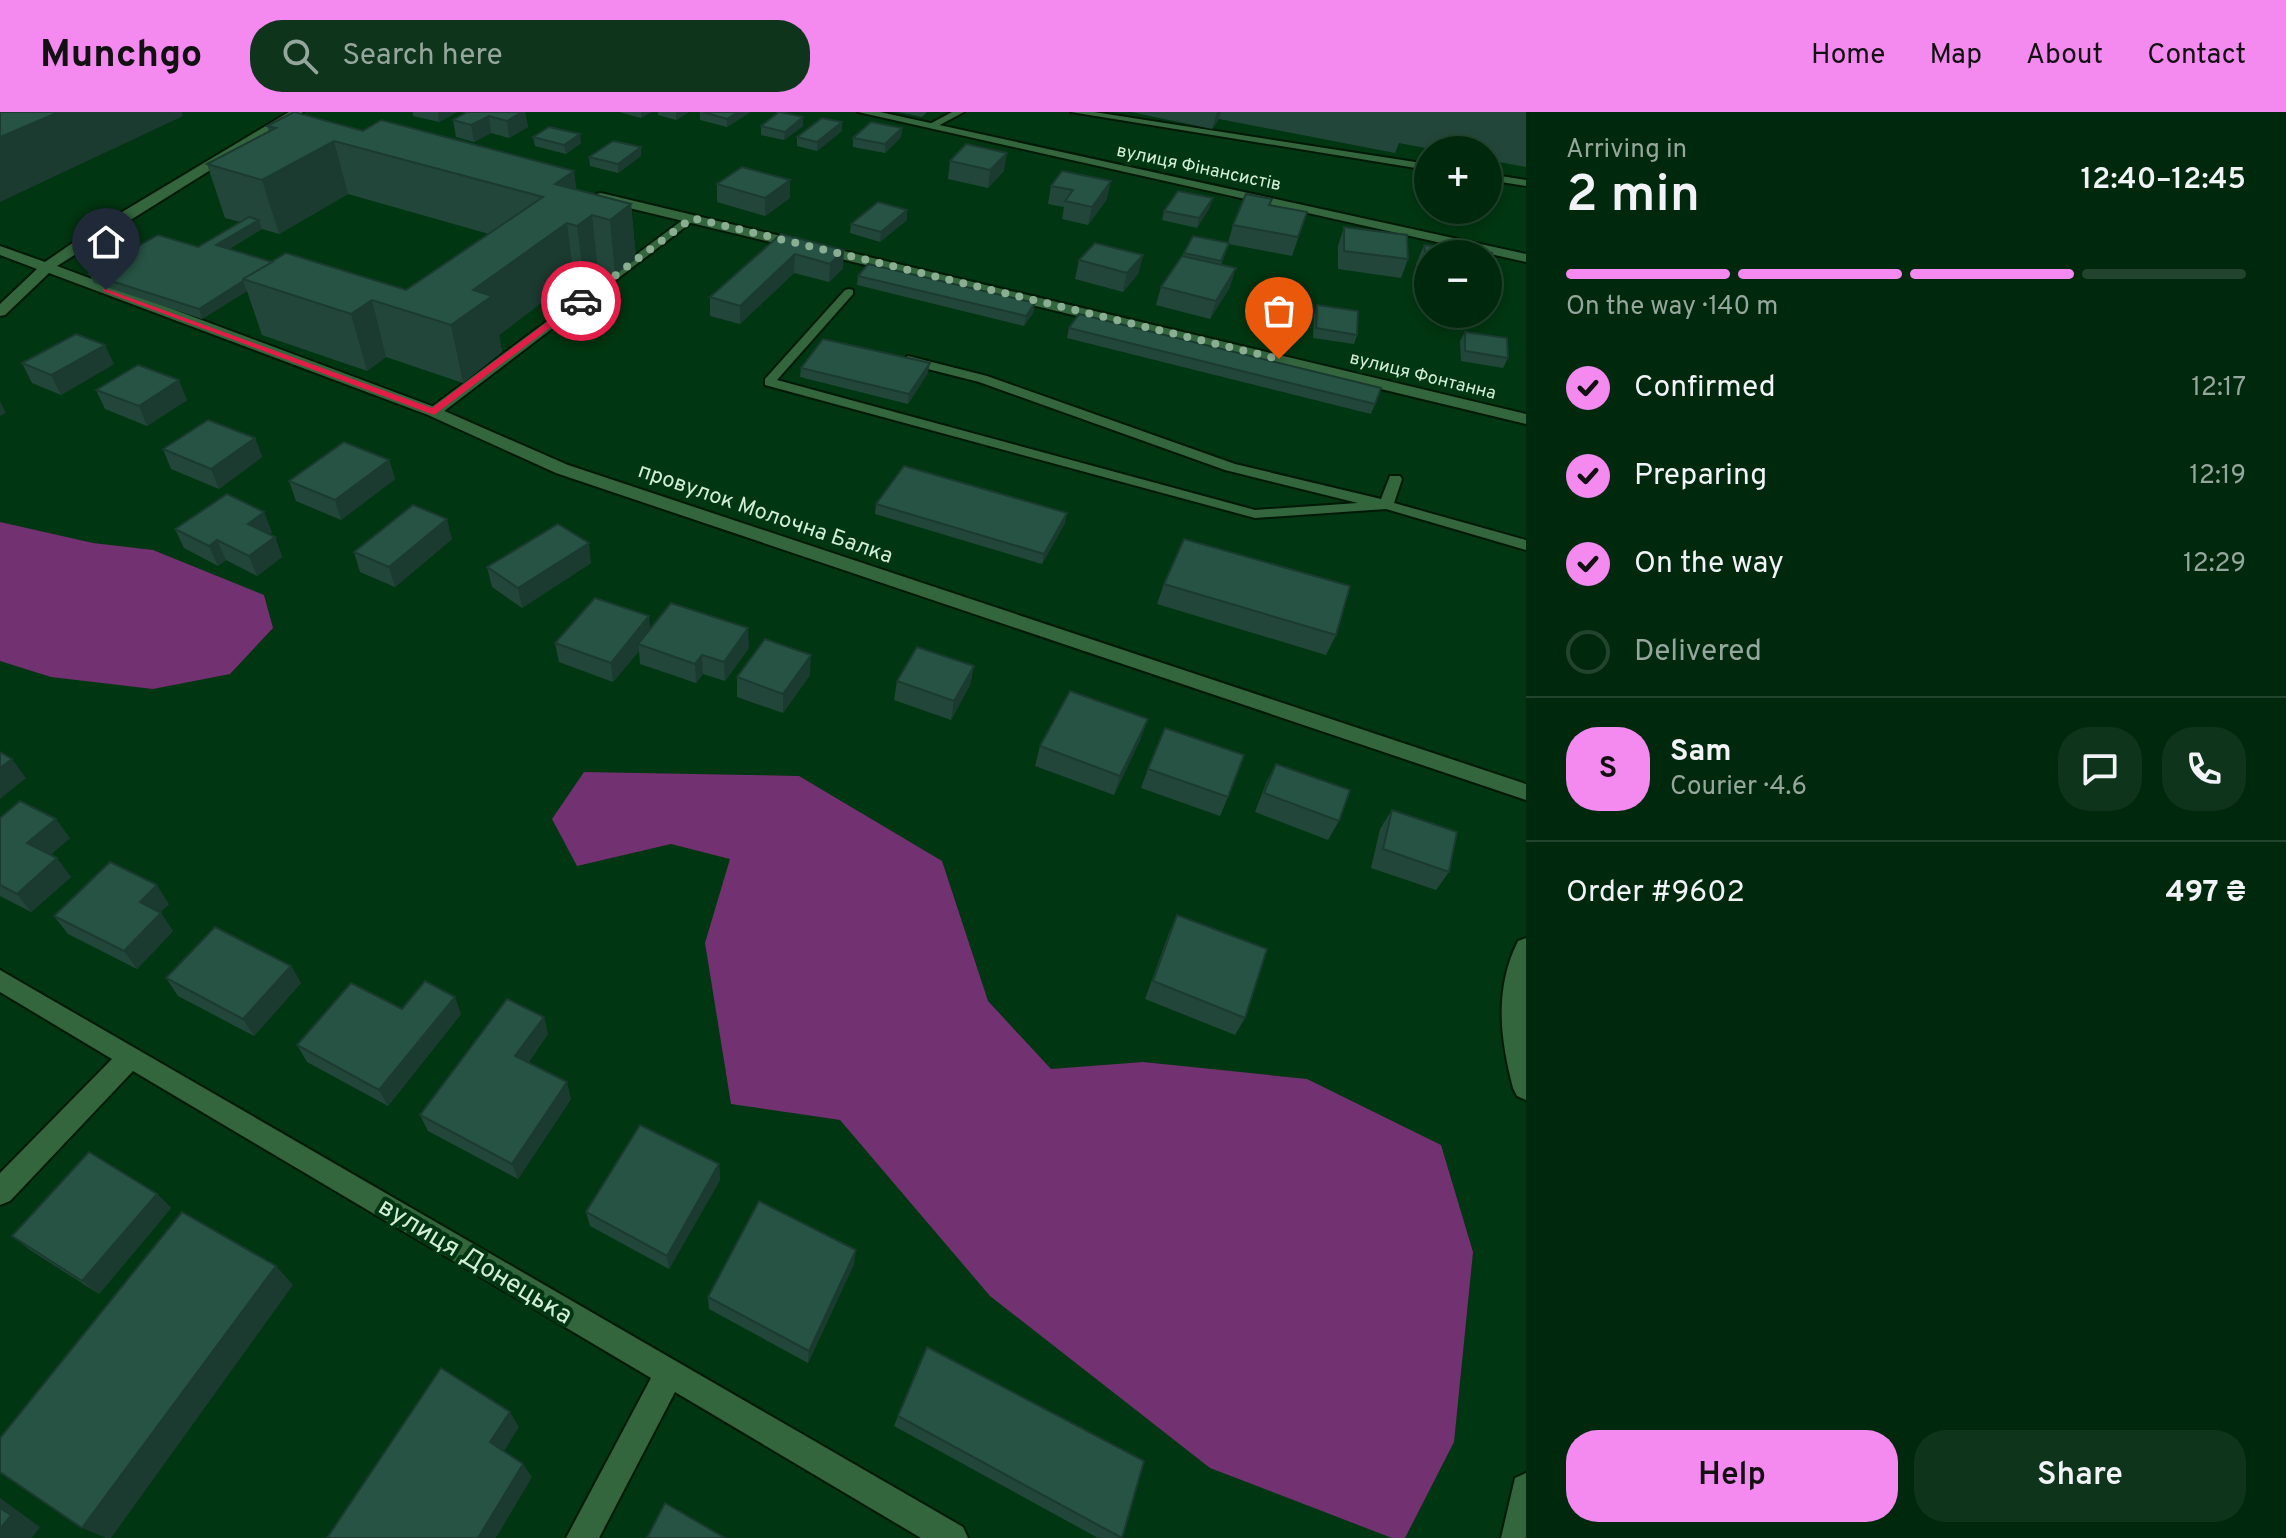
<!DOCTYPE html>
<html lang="en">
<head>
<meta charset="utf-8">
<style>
	:root { --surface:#00280d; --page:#0e341b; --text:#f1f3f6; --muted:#95a69d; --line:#22442e; --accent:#f489f0 }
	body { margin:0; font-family:Overpass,sans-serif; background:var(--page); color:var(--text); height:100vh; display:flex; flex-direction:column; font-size:30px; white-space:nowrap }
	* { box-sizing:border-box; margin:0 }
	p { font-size:26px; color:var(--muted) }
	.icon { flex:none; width:44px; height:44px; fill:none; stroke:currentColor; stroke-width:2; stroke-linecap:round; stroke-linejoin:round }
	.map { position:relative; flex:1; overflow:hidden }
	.side { display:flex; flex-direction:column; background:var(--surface); width:760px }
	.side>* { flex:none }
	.fabs { position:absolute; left:1414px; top:24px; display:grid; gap:16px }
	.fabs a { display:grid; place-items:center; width:88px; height:88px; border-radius:50%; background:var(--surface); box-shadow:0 4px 12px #0003,0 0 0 2px var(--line); font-size:40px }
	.pin { position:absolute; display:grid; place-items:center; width:68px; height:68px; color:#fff; margin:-82px -34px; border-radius:50% 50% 50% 0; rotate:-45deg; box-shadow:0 0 8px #0007 }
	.pin .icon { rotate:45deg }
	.courier { position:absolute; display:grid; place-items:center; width:80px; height:80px; margin:-40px; border:6px solid #e11d48; border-radius:50%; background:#fff; color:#222; box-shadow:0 2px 10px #0007 }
	.headline em { font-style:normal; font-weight:600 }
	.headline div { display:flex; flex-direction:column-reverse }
	.headline { display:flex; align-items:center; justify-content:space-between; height:136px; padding:0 40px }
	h1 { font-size:52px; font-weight:600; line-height:60px }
	.bar { display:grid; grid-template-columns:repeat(4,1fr); gap:12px 8px; align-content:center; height:96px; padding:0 40px }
	.bar i { height:10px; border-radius:6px; background:var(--line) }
	.bar .on { background:var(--accent) }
	.bar p { grid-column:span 4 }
	.line { display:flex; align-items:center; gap:20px; padding:0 40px; border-top:2px solid var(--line) }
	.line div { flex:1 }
	.round { display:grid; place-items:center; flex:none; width:84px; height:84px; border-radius:32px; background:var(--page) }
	ol { padding:0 40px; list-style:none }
	li { display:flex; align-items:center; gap:24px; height:88px }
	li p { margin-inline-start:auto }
	li .icon { padding:8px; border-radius:50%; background:var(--accent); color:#111; stroke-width:4 }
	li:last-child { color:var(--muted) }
	li i { width:44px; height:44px; border:4px solid var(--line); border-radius:50% }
	.cta { display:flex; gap:16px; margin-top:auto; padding:16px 40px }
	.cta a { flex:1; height:92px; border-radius:32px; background:var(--accent); color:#111; font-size:32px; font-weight:600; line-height:92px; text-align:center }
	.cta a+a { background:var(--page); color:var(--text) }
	header { display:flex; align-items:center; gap:48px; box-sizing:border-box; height:112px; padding:0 40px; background:var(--accent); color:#111 }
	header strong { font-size:38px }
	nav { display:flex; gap:44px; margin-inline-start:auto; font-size:28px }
	.search { width:560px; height:72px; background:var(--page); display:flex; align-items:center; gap:20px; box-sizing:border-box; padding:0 28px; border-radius:32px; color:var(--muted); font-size:30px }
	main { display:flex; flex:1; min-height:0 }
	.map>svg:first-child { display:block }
	.green { fill:#723170 }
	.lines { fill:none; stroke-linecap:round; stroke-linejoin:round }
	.service-casing { stroke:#011906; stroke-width:4 }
	.minor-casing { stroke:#011906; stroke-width:4 }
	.service { fill:#34663e; fill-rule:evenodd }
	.minor { fill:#34663e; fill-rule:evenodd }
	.wall { fill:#22473a; fill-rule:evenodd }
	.shaded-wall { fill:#1b3a30 }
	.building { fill:#275344; stroke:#1b3a30; stroke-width:2 }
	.route { fill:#e11d48 }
	.done { stroke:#89ae91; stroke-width:8; stroke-dasharray:0 14.4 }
	.labels { text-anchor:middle; stroke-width:8; stroke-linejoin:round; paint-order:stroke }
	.far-street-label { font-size:18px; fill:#d3eed6; stroke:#003611 }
	.street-label { font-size:22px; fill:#d3eed6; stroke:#003611 }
	.near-street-label { font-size:26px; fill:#d3eed6; stroke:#003611 }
</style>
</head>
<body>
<header>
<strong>Munchgo</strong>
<div class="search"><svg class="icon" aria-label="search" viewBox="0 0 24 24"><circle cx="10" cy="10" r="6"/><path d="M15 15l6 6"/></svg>Search here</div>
<nav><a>Home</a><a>Map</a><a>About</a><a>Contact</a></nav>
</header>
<main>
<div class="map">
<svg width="1526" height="1426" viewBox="0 0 1526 1426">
	<rect width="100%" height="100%" fill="#003611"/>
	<g class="green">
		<polygon points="0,410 93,431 153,438 264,483 273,516 230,562 153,577 51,565 0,549"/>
		<polygon points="584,660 799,664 942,749 988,889 1051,957 1143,950 1307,967 1441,1033 1473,1140 1454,1330 1405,1426 1392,1426 1210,1356 990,1184 840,1008 731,992 705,831 730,747 671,732 577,754 552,707"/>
	</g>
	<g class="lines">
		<g class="service-casing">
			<g id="service">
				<polygon points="952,0 964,0 934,16 926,14"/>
				<polygon points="1071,0 1094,0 1428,52 1428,58"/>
				<polygon points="1488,62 1526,68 1526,74 1488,68"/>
				<polygon points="688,104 697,106 439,303 429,303 429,297"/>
				<polygon points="849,177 853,178 853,182 777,268 1255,398 1358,391 1225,358 979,270 904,251 902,248 908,244 987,264 1235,352 1381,387 1390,364 1400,364 1402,367 1394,391 1526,428 1526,438 1386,397 1255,406 765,273 765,267 845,178"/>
			</g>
		</g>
		<g class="minor-casing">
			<g id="minor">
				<polygon points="289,0 303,0 57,154 440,297 568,353 1526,672 1526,688 556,361 428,303 49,161 5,203 0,204 0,192 37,157 0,143 0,134 45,150 87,121"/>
				<polygon points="858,0 880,0 1526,142 1526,150"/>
				<polygon points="601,81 1526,302 1526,312 596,88 596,82"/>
				<path d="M1526 826V988L1517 984 1513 976C1500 926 1494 877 1518 829Z"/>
				<polygon points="0,858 963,1415 968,1426 921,1426 675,1280 599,1426 566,1426 651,1266 133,959 10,1089 0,1093 0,1061 112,947 0,880"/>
				<polygon points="1526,1361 1526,1426 1501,1426 1515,1366"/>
			</g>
		</g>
		<use href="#service" class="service"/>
		<use href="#minor" class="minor"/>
	</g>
	<g class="wall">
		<polygon points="413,0 457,0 439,10 413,4"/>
		<polygon points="525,0 528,15 509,26 491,21 474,30 456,25 453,8"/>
		<polygon points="619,0 651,0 641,6"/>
		<polygon points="658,0 689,0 676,8 658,3"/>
		<polygon points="700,0 749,0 749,1 727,15 700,8"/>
		<polygon points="898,0 927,0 922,5"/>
		<polygon points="1131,0 1526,0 1526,55 1488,48 1488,38 1436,38 1399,31 1395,41 1219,7 1212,17"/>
		<path d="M267 14 363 19 574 59 576 77 631 92 636 147 615 163 598 158 584 169 574 166 499 223 502 240 463 271 386 245 367 259 262 223 247 179 202 207 94 171 89 162 198 135 240 110 225 106 207 52 269 20ZM348 82 489 122 406 178 272 150 229 137 262 117 279 122Z"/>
		<polygon points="761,14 803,14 784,28 761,23"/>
		<polygon points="902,16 901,25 885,41 853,35 853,26"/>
		<polygon points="842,19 817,39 797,34 797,25"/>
		<polygon points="533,25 581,31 566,42 535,34"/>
		<polygon points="641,35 641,44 618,61 590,54 589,45"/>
		<polygon points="950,49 1004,59 988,76 948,67"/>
		<polygon points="790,68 790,86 765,104 717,90 717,72"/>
		<polygon points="1051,74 1107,87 1088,113 1062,107 1064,95 1048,92"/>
		<polygon points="1270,93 1307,100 1292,144 1229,132 1221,153 1230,175 1210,207 1156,193 1161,175 1184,141 1228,131 1233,113"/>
		<polygon points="1210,95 1197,116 1162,108 1164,99"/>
		<polygon points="907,98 907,108 880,130 850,121 851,112"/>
		<polygon points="1344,115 1408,147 1401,166 1338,157 1338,134"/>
		<polygon points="781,122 843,156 829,170 794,161 740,212 710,204 710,185"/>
		<polygon points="1424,133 1492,141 1500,171 1491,189 1488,189 1488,142 1428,142 1428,182 1421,181 1416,152"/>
		<polygon points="1143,143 1138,162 1123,180 1075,167 1079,148"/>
		<polygon points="858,164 1035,191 1033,201 1024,214 857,173"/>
		<polygon points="1317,193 1357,223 1354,232 1313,226 1314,203"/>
		<polygon points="1069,216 1375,292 1371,302 1067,226"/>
		<polygon points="1465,220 1508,246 1503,256 1461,249 1460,229"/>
		<polygon points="22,251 114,252 61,283 32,271"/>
		<polygon points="801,256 928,261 908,292 800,265"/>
		<polygon points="96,278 187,288 147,314 105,297"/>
		<polygon points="255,326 262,345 219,377 171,357 163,337"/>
		<polygon points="389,348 395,367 341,408 296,389 289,369"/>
		<polygon points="876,392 1065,411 1042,452 875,402"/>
		<polygon points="175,417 272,420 269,422 275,425 282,445 257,464 226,448 218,454 184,436"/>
		<polygon points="452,427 395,475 360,460 354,440"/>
		<polygon points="591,451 522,496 492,475 487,455"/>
		<polygon points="1164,472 1336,523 1326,543 1157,492"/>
		<polygon points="650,517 749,536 725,569 703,562 696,571 640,552 639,539 613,570 559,550 555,531"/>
		<polygon points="974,554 970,573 951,608 894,588 897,569"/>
		<polygon points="810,563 783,601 737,585 737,565"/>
		<polygon points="1141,626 1114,683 1035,654 1040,634"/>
		<polygon points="1276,652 1339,709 1328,728 1255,700 1266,671"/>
		<polygon points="1148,657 1228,685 1220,704 1141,676"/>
		<polygon points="1392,698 1449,760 1436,778 1371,756 1380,717"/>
		<polygon points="0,706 70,726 50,743 71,765 31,800 0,784"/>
		<polygon points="169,792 160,800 173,819 137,857 68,822 54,804"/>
		<polygon points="1177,803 1245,906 1235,923 1145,887 1169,821"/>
		<polygon points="291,854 301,871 254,924 178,884 166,866"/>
		<polygon points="402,897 461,902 388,994 307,950 297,933"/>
		<polygon points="544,905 548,922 528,951 571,987 518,1067 428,1019 420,1003"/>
		<polygon points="719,1052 720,1068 669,1157 590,1114 586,1100"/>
		<polygon points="157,1082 171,1096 99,1182 30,1138 12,1124"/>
		<polygon points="854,1152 808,1251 709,1197 708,1185"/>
		<polygon points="898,1304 1122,1426 1098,1426 894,1314"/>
	</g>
	<g class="shaded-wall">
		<polygon points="59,0 182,0 183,4 0,90 0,25"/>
		<polygon points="440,0 457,0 439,10 438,1"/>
		<polygon points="522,0 525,0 528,15 509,26 507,9"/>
		<polygon points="641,0 651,0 641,6"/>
		<polygon points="676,0 689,0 676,8"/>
		<polygon points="738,0 749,0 749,1 727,15 727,7"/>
		<polygon points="1217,0 1221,0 1219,7 1212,17"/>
		<polygon points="489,4 491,21 474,30 471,13"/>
		<polygon points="803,5 803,14 784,28 785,20"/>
		<polygon points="842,10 842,19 817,39 817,30"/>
		<polygon points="902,16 901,25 885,41 885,32"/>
		<polygon points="580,22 581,31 566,42 564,33"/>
		<polygon points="334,29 348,82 279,122 262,68"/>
		<polygon points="641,35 641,44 618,61 618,52"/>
		<polygon points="1007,41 1004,59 988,76 990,58"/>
		<polygon points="574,59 580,112 592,103 598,158 584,169 577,114 567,111 574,166 499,223 502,240 463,271 451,213 473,178 555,72"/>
		<polygon points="790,68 790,86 765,104 765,86"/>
		<polygon points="1111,69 1107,87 1088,113 1092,95"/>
		<polygon points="1213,86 1210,95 1197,116 1199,106"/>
		<polygon points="631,92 636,147 615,163 610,108"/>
		<polygon points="907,98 907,108 880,130 881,120"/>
		<polygon points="259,108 262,117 219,142 216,133"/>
		<polygon points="844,138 843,156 829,170 830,152"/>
		<polygon points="795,142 794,161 740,212 740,194"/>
		<polygon points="1143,143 1138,162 1123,180 1127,161"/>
		<polygon points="1236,156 1230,175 1210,207 1216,189"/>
		<polygon points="243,169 247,179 202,207 199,197"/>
		<polygon points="372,188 386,245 367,259 351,202"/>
		<polygon points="1035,191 1033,201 1024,214 1026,204"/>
		<polygon points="105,233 114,252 61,283 51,263"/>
		<polygon points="930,251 928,261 908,292 909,282"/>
		<polygon points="179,268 187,288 147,314 139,294"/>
		<polygon points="0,289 6,301 0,304"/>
		<polygon points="255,326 262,345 219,377 211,357"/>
		<polygon points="389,348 395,367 341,408 335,388"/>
		<polygon points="264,400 272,420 255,432 248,412"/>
		<polygon points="1067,401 1065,411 1042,452 1044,442"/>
		<polygon points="447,407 452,427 395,475 389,455"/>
		<polygon points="275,425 282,445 257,464 249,444"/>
		<polygon points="217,428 226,448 218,454 209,434"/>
		<polygon points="589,431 591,451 522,496 518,476"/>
		<polygon points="649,504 651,524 638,532 639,539 613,570 611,551"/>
		<polygon points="748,516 749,536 725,569 724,550"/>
		<polygon points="702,543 703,562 696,571 695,552"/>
		<polygon points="811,543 810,563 783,601 783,582"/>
		<polygon points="974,554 970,573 951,608 954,589"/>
		<polygon points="1148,607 1141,626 1114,683 1120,664"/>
		<polygon points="12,647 26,666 0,687 0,656"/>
		<polygon points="56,707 70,726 41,750 27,731"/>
		<polygon points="57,746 71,765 31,800 17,782"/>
		<polygon points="157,773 169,792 152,809 140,790"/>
		<polygon points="161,801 173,819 137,857 124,839"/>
		<polygon points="291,854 301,871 254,924 243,907"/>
		<polygon points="455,885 461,902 388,994 379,978"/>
		<polygon points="544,905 548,922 520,961 515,944"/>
		<polygon points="567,970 571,987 518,1067 512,1052"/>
		<polygon points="719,1052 720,1068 669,1157 667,1144"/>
		<polygon points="157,1082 171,1096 99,1182 82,1169"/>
		<polygon points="856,1138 854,1152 808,1251 809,1239"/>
		<polygon points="276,1154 293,1173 111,1426 106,1426 82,1416"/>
		<polygon points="510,1300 519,1315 501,1344 490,1330"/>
		<polygon points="523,1352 532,1365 496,1426 478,1426"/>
		<polygon points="0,1386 40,1415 32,1426 0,1426"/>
	</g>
	<g class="building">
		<polygon points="0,0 59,0 0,25"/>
		<polygon points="294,0 363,19 381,8 574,59 555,72 631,92 610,108 592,103 577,114 567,111 473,178 492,184 451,213 372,188 351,202 243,167 286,141 406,178 543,85 334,29 262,68 207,52 276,16 267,14"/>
		<polygon points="467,0 522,0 507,9 489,4 471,13 453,8"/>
		<polygon points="703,0 738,0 727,7"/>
		<polygon points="779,0 780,0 803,5 785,20 761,14"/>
		<polygon points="822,6 842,10 817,30 797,25"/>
		<polygon points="871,10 902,16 885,32 853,26"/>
		<polygon points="549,15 580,22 564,33 533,25"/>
		<polygon points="613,29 641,35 618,52 589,45"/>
		<polygon points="966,32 1007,41 990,58 950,49"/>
		<polygon points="742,55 790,68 765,86 717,72"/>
		<polygon points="1062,59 1111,69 1092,95 1065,89 1073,78 1051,74"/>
		<polygon points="1178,79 1213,86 1199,106 1164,99"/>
		<polygon points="1246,82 1272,87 1269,93 1307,100 1298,125 1233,113"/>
		<polygon points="878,90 907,98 881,120 851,112"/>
		<polygon points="249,105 259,108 216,133 272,150 243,167 243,169 199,197 89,162 158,123 198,135"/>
		<polygon points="1344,115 1407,123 1408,147 1344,139"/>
		<polygon points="781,122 844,138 830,152 795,142 740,194 710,185"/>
		<polygon points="1193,124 1229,131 1221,149 1184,141"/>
		<polygon points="1095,131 1143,143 1127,161 1079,148"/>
		<polygon points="1424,133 1492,141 1500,171 1488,169 1488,142 1428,142 1428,155"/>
		<polygon points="1182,144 1236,156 1216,189 1161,175"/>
		<polygon points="868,152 1035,191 1026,204 858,164"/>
		<polygon points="1317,193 1358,199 1357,223 1316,216"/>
		<polygon points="1079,202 1381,276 1375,292 1069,216"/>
		<polygon points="1465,220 1507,226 1508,246 1465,239"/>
		<polygon points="76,222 105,233 51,263 22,251"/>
		<polygon points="823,227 930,251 909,282 801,256"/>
		<polygon points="138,253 179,268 139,294 96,278"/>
		<polygon points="208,308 255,326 211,357 163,337"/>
		<polygon points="344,330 389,348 335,388 289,369"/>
		<polygon points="904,354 1067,401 1044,442 876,392"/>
		<polygon points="227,382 264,400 248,412 275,425 249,444 217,428 209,434 175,417"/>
		<polygon points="413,393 447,407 389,455 354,440"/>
		<polygon points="558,412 589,431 518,476 487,455"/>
		<polygon points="1184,427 1350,474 1336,523 1164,472"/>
		<polygon points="595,486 649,504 611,551 555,531"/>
		<polygon points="671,491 748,516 724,550 702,543 695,552 638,532"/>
		<polygon points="765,527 811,543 783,582 737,565"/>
		<polygon points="917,535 974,554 954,589 897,569"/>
		<polygon points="1070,579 1148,607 1120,664 1040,634"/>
		<polygon points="1165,616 1244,643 1228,685 1148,657"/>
		<polygon points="0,640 12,647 0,656"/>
		<polygon points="1276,652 1350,678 1339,709 1264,681"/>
		<polygon points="20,689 56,707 27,731 57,746 17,782 0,773 0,706"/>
		<polygon points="1392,698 1457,720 1449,760 1383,737"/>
		<polygon points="110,750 157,773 140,790 161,801 124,839 54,804"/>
		<polygon points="1177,803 1267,837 1245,906 1153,869"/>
		<polygon points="215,815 291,854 243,907 166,866"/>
		<polygon points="425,869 455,885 379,978 297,933 351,871 402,897"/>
		<polygon points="507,887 544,905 515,944 567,970 512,1052 420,1003"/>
		<polygon points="640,1013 719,1052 667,1144 586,1100"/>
		<polygon points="89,1040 157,1082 82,1169 12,1124"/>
		<polygon points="759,1089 856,1138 809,1239 708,1185"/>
		<polygon points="182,1100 276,1154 82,1416 0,1360 0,1326"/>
		<polygon points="927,1235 1144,1349 1122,1426 898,1304"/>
		<polygon points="441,1256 510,1300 490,1330 523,1352 478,1426 327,1426"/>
		<polygon points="665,1391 725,1426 647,1426"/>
		<polygon points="0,1396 11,1403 0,1417"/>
	</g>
	<polygon class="route" points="103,176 432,296 578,187 585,189 434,303 103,179"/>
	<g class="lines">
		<polyline class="done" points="581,189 692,106 1279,247"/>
	</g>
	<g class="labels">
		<g class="far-street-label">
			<text transform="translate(1199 55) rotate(12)" y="6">вулиця Фінансистів</text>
			<text transform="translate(1423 263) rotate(14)" y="6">вулиця Фонтанна</text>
		</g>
		<g class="street-label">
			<text transform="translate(766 400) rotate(19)" y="8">провулок Молочна Балка</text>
		</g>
		<g class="near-street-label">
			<text transform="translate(476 1148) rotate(31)" y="9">вулиця Донецька</text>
		</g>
	</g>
</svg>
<div class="fabs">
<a>+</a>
<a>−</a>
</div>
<div class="pin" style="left:1279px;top:247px;background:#ea580c"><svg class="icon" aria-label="bag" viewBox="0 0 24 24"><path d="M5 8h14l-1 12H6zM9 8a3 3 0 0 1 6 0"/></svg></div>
<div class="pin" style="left:106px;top:178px;background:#1f2937"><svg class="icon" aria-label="home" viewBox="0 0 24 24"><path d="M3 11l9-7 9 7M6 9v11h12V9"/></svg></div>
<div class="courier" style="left:581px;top:189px"><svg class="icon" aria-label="car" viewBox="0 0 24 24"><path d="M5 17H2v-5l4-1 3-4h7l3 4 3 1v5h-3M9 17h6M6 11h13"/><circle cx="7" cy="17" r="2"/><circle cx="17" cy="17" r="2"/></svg></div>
</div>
<section class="side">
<div class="headline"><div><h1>2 min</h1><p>Arriving in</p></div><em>12:40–12:45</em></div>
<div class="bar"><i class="on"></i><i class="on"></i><i class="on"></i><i></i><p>On the way · 140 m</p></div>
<ol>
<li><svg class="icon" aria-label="check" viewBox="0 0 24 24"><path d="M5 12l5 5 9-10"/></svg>Confirmed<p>12:17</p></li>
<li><svg class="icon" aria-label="check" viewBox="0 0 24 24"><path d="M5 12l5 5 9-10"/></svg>Preparing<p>12:19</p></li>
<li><svg class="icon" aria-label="check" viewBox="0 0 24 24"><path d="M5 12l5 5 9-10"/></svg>On the way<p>12:29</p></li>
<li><i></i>Delivered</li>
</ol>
<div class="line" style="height:144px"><b class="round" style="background:var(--accent);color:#111">S</b><div><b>Sam</b><p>Courier · 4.6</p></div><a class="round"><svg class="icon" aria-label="chat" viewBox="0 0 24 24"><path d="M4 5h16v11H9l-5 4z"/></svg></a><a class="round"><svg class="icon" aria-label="phone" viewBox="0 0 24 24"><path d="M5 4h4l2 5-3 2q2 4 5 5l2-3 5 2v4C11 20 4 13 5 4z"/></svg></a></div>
<div class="line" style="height:104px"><div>Order #9602</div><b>497 ₴</b></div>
<div class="cta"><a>Help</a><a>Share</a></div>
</section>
</main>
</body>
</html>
